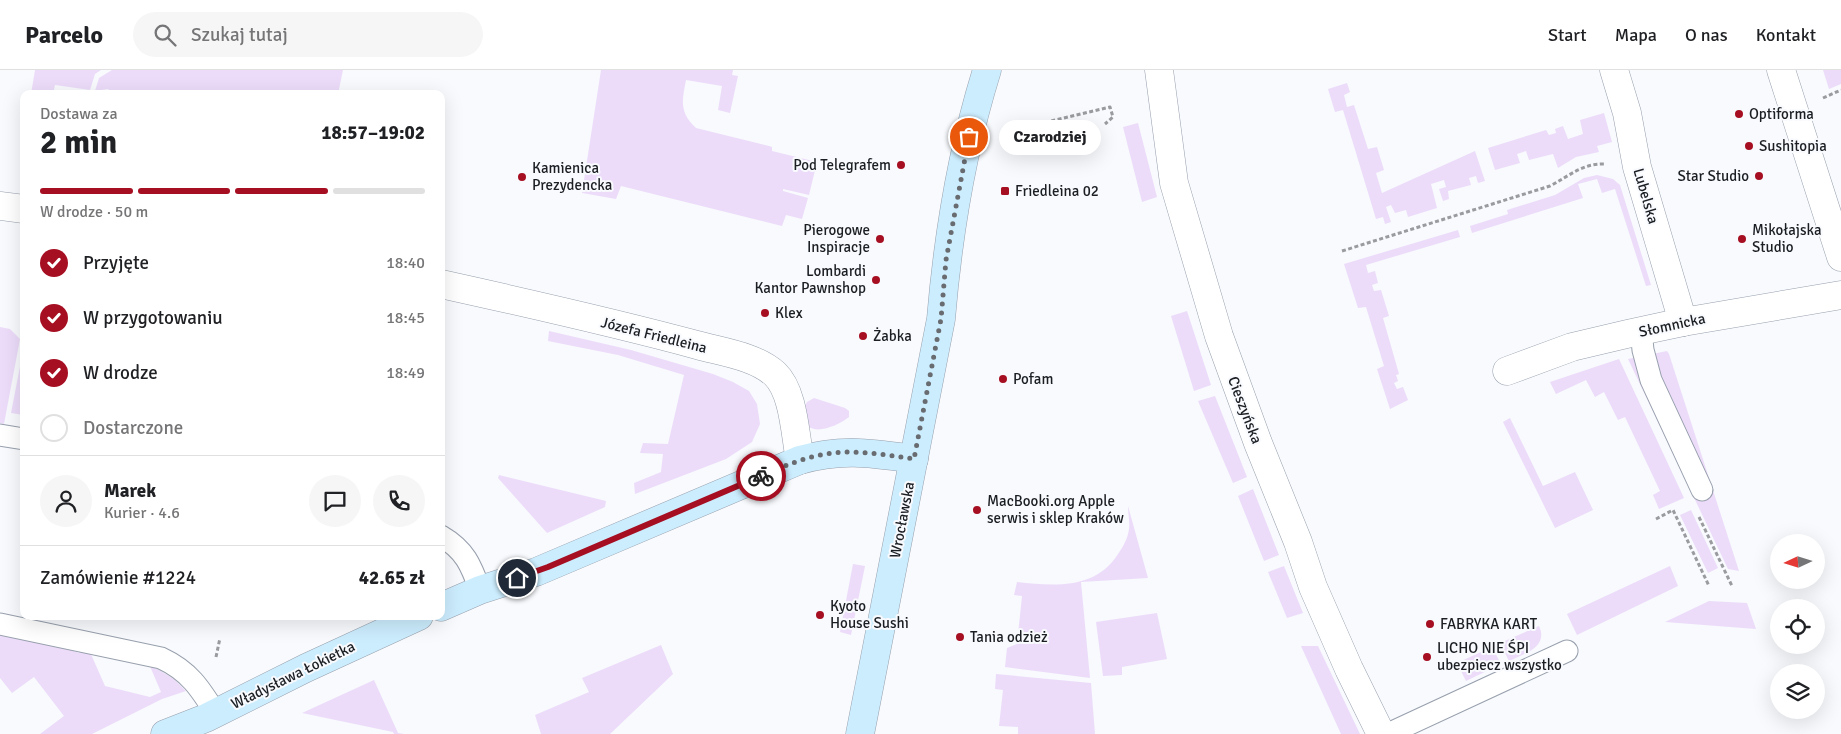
<!DOCTYPE html>
<html lang="pl">
<head>
<meta charset="utf-8">
<style>
	:root { --surface:#fff; --page:#f6f6f6; --text:#202124; --muted:#757577; --line:#e0e0e0; --accent:#a60e22 }
	body { margin:0; font-family:Signika,sans-serif; background:var(--page); color:var(--text); height:100vh; display:flex; flex-direction:column; font-size:19px; white-space:nowrap }
	* { box-sizing:border-box; margin:0 }
	p { font-size:16px; color:var(--muted) }
	.icon { flex:none; width:28px; height:28px; fill:none; stroke:currentColor; stroke-width:2; stroke-linecap:round; stroke-linejoin:round }
	.map { position:relative; flex:1; overflow:hidden }
	.drawer { position:absolute; left:20px; top:20px; width:425px; height:530px; display:flex; flex-direction:column; background:var(--surface); border-radius:10px; box-shadow:0 5px 20px #0002 }
	.drawer>* { flex:none }
	.needle { width:32px; rotate:266deg }
	.tools { position:absolute; left:1770px; top:464px; display:grid; gap:10px }
	.tools a { display:grid; place-items:center; width:55px; height:55px; border-radius:50%; background:var(--surface); box-shadow:0 5px 20px #0002; font-size:25px }
	.pin { position:absolute; display:grid; place-items:center; width:42px; height:42px; color:#fff; margin:-21px; border:2px solid #fff; border-radius:50%; box-shadow:0 1px 5px #0007 }
	.courier { position:absolute; display:grid; place-items:center; width:50px; height:50px; margin:-25px; border:4px solid #a60e22; border-radius:50%; background:#fff; color:#222; box-shadow:0 1px 6px #0007 }
	.bubble { position:absolute; height:35px; border-radius:18px; background:var(--surface); box-shadow:0 5px 20px #0002; font-size:16px; font-weight:700; line-height:35px; text-align:center }
	.head em { font-style:normal; font-weight:700 }
	.head div { display:flex; flex-direction:column-reverse }
	.head { display:flex; align-items:center; justify-content:space-between; height:85px; padding:0 20px }
	h1 { font-size:32px; font-weight:700; line-height:38px }
	.bar { display:grid; grid-template-columns:repeat(4,1fr); gap:8px 5px; align-content:center; height:60px; padding:0 20px }
	.bar i { height:6px; border-radius:4px; background:var(--line) }
	.bar .active { background:var(--accent) }
	.bar p { grid-column:span 4 }
	.line { display:flex; align-items:center; gap:12px; padding:0 20px; border-top:1px solid var(--line) }
	.line div { flex:1 }
	.round { display:grid; place-items:center; flex:none; width:52px; height:52px; border-radius:26px; background:var(--page) }
	ol { padding:0 20px; list-style:none }
	li { display:flex; align-items:center; gap:15px; height:55px }
	li p { margin-inline-start:auto }
	li .icon { padding:5px; border-radius:50%; background:var(--accent); color:#fff; stroke-width:4 }
	li:last-child { color:var(--muted) }
	li i { width:28px; height:28px; border:2px solid var(--line); border-radius:50% }
	header { display:flex; align-items:center; gap:30px; box-sizing:border-box; height:70px; padding:0 25px; background:var(--surface); border-bottom:1px solid var(--line) }
	header strong { font-size:24px }
	nav { display:flex; gap:28px; margin-inline-start:auto; font-size:18px }
	.search { width:350px; height:45px; background:var(--page); display:flex; align-items:center; gap:12px; box-sizing:border-box; padding:0 18px; border-radius:28px; color:var(--muted); font-size:19px }
	.map>svg:first-child { display:block }
	.green { fill:#ecdcfa }
	.lines { fill:none; stroke-linecap:round; stroke-linejoin:round }
	.lane-casing { stroke:#98a0ad; stroke-width:23 }
	.street-casing { stroke:#98a0ad; stroke-width:29 }
	.secondary-casing { stroke:#98a0ad; stroke-width:29 }
	.path { stroke:#999b9f; stroke-width:3; stroke-dasharray:4 2.5; stroke-linecap:butt }
	.lane { stroke:#fff; stroke-width:21 }
	.street { stroke:#fff; stroke-width:28 }
	.secondary { stroke:#ccedfe; stroke-width:28 }
	.done { stroke:#686b6f; stroke-width:5; stroke-dasharray:0 9 }
	.route { stroke:#a60e22; stroke-width:6 }
	.poi-dot { fill:#a60e22; stroke:#f8fafd; stroke-width:2 }
	.labels { text-anchor:middle; stroke-width:4; stroke-linejoin:round; paint-order:stroke }
	.poi-label { font-size:15px; fill:#1b1e23; stroke:#f8fafd; text-anchor:start }
	.street-label { font-size:15px; fill:#1b1e23; stroke:#f8fafd }
</style>
</head>
<body>
<header>
<strong>Parcelo</strong>
<div class="search"><svg class="icon" aria-label="search" viewBox="0 0 24 24"><circle cx="10" cy="10" r="6"/><path d="M15 15l6 6"/></svg>Szukaj tutaj</div>
<nav><a>Start</a><a>Mapa</a><a>O nas</a><a>Kontakt</a></nav>
</header>
<div class="map">
<svg width="1841" height="664" viewBox="0 0 1841 664">
	<rect width="100%" height="100%" fill="#f8fafd"/>
	<g class="green">
		<polygon points="35,0 101,0 95,4 90,20 55,15 53,24 31,24"/>
		<polygon points="112,0 343,0 338,24 113,24 108,19 95,21 99,8"/>
		<path d="M601 0H733L732 5 738 6 730 43 718 40 722 16 686 10C682 31 679 42 696 58L769 76 772 77V81L817 92 809 125 783 119V121L808 128 802 149 786 145 782 156 621 116 616 129 582 123Z"/>
		<polygon points="1823,0 1841,0 1841,14 1829,19"/>
		<polygon points="1347,13 1350,22 1344,25 1347,37 1354,35 1368,79 1377,77 1384,100 1376,103 1382,123 1475,81 1485,111 1478,113 1476,106 1469,108 1471,115 1448,121 1449,129 1443,131 1439,119 1446,117 1444,110 1431,114 1437,138 1408,147 1406,140 1395,143 1391,135 1386,137 1391,152 1385,154 1383,147 1376,149 1343,40 1335,42 1328,19"/>
		<polygon points="1604,43 1612,72 1597,76 1599,82 1576,87 1558,98 1553,84 1529,90 1526,81 1517,84 1520,93 1495,100 1488,78 1546,60 1549,65 1556,63 1555,59 1563,56 1568,69 1583,64 1580,50"/>
		<polygon points="1138,53 1157,127 1142,132 1123,57"/>
		<polygon points="1597,105 1613,109 1620,115 1651,215 1646,216 1615,119 1602,123 1597,109 1578,114 1583,128 1472,163 1470,156 1508,144 1507,140 1555,125 1584,108"/>
		<polygon points="1458,160 1460,167 1366,195 1368,203 1375,201 1378,213 1372,215 1374,221 1381,220 1389,246 1383,248 1399,304 1396,305 1398,311 1394,313 1397,319 1403,317 1408,330 1390,339 1377,299 1384,296 1366,237 1358,238 1344,194"/>
		<polygon points="1187,241 1211,315 1194,321 1171,246"/>
		<polygon points="0,257 10,259 20,269 4,354 0,353"/>
		<polygon points="549,261 631,280 713,304 733,312 749,321 757,334 760,354 752,372 726,389 635,424 634,413 661,402 663,384 640,383 643,373 668,374 684,305 618,285 548,271"/>
		<polygon points="24,276 24,345 11,343"/>
		<polygon points="1667,281 1669,284 1739,501 1728,499 1628,289"/>
		<polygon points="1619,289 1684,428 1659,439 1653,425 1660,421 1625,347 1618,350 1604,322 1595,327 1586,310 1556,324 1550,312"/>
		<polygon points="1215,326 1247,407 1233,413 1198,331"/>
		<path d="M814 328 845 338 849 341V347C840 354 820 364 809 357L804 338 807 332Z"/>
		<polygon points="1510,348 1543,416 1575,402 1593,440 1555,458 1503,352"/>
		<polygon points="499,405 606,431 605,437 547,463 498,408"/>
		<polygon points="1253,419 1279,485 1264,491 1238,426"/>
		<path d="M1128 436 1148 508 1081 512 1090 608 1005 597 1007 578 1017 574 1022 526 1014 525 1017 512C1054 516 1095 520 1118 484 1123 477 1128 468 1129 459 1130 452 1128 444 1128 436Z"/>
		<polygon points="1691,440 1718,498 1708,503 1680,445"/>
		<polygon points="853,494 865,496 851,565 840,562"/>
		<polygon points="1284,496 1303,543 1287,548 1268,502"/>
		<polygon points="1670,496 1678,516 1577,565 1567,544"/>
		<polygon points="1709,531 1747,533 1756,559 1665,552"/>
		<polygon points="1157,543 1167,589 1122,597 1122,605 1103,606 1096,552"/>
		<path d="M1539 556C1549 577 1524 584 1509 591L1500 573Z"/>
		<polygon points="0,565 74,579 74,581 79,583 80,580 90,582 105,616 150,627 161,622 149,594 174,609 186,621 162,629 92,664 40,664 64,646 34,607 12,623 0,608"/>
		<polygon points="661,575 673,604 610,664 541,664 535,645 589,622 582,608"/>
		<polygon points="1301,576 1318,576 1360,664 1341,664"/>
		<polygon points="1492,577 1501,594 1466,611 1457,593"/>
		<polygon points="996,604 1091,613 1095,664 1018,664 1018,657 999,656 1003,620 995,619"/>
		<polygon points="374,610 398,663 404,664 394,664 393,662 302,643"/>
	</g>
	<g class="lines">
		<g class="lane-casing">
			<g id="lane">
				<polyline points="1641,261 1643,280 1651,310 1702,420"/>
				<polyline points="0,365 24,369"/>
				<path d="M441 466C465 480 471 495 480 520"/>
				<path d="M0 554 161 588C189 601 200 618 216 644"/>
				<polyline points="1388,664 1567,581"/>
			</g>
		</g>
		<g class="street-casing">
			<g id="street">
				<polyline points="1159,0 1174,113 1219,266 1258,373 1298,472 1313,517 1349,599 1381,664"/>
				<polyline points="1614,0 1627,43 1637,97 1683,252"/>
				<polyline points="1781,0 1841,187"/>
				<polyline points="0,136 24,139"/>
				<path d="M441 214C527 233 612 252 697 275 722 282 755 286 775 304 794 322 795 365 800 390"/>
				<polyline points="1507,301 1572,277 1627,264 1683,252 1841,225"/>
			</g>
		</g>
		<g class="secondary-casing">
			<g id="secondary">
				<path d="M441 537 480 520 536 502 800 390C842 378 871 383 914 389"/>
				<polyline points="165,664 206,648 306,598 419,546"/>
				<path d="M860 664 941 249C948 165 962 80 987 0"/>
			</g>
		</g>
		<g class="path">
			<polyline points="1823,28 1841,20"/>
			<polyline points="1026,57 1110,37 1113,47 1105,54"/>
			<polyline points="1023,77 1048,69"/>
			<path d="M1342 181 1550 116C1569 106 1583 93 1605 94"/>
			<polyline points="1699,447 1732,516"/>
			<polyline points="1656,449 1673,440 1709,516"/>
			<polyline points="216,587 220,568"/>
		</g>
		<use href="#lane" class="lane"/>
		<use href="#street" class="street"/>
		<use href="#secondary" class="secondary"/>
	</g>
	<g class="lines">
		<path class="done" d="M761 406C784 396 808 386 832 383 859 380 887 385 914 389L941 249 946 190 969 67"/>
		<polyline class="route" points="517,508 548,497 761,406"/>
	</g>
	<g class="poi-dot">
		<circle cx="1739" cy="44" r="5"/>
		<circle cx="1749" cy="76" r="5"/>
		<circle cx="901" cy="95" r="5"/>
		<circle cx="1759" cy="106" r="5"/>
		<circle cx="522" cy="107" r="5"/>
		<rect x="1000" y="116" width="10" height="10" rx="2.5"/>
		<circle cx="880" cy="169" r="5"/>
		<circle cx="1742" cy="169" r="5"/>
		<circle cx="876" cy="210" r="5"/>
		<circle cx="765" cy="243" r="5"/>
		<circle cx="863" cy="266" r="5"/>
		<circle cx="1003" cy="309" r="5"/>
		<circle cx="977" cy="440" r="5"/>
		<circle cx="820" cy="545" r="5"/>
		<circle cx="1430" cy="554" r="5"/>
		<circle cx="960" cy="567" r="5"/>
		<circle cx="1427" cy="587" r="5"/>
	</g>
	<g class="labels">
		<g class="poi-label">
			<text x="1749" y="49">Optiforma</text>
			<text x="1759" y="81">Sushitopia</text>
			<text x="891" y="100" text-anchor="end">Pod Telegrafem</text>
			<text x="532" y="103">Kamienica<tspan x="532" dy="17">Prezydencka</tspan></text>
			<text x="1749" y="111" text-anchor="end">Star Studio</text>
			<text x="1015" y="126">Friedleina 02</text>
			<text x="870" y="165" text-anchor="end">Pierogowe<tspan x="870" dy="17">Inspiracje</tspan></text>
			<text x="1752" y="165">Mikołajska<tspan x="1752" dy="17">Studio</tspan></text>
			<text x="866" y="206" text-anchor="end">Lombardi<tspan x="866" dy="17">Kantor Pawnshop</tspan></text>
			<text x="775" y="248">Klex</text>
			<text x="873" y="271">Żabka</text>
			<text x="1013" y="314">Pofam</text>
			<text x="987" y="436">MacBooki.org Apple<tspan x="987" dy="17">serwis i sklep Kraków</tspan></text>
			<text x="830" y="541">Kyoto<tspan x="830" dy="17">House Sushi</tspan></text>
			<text x="1440" y="559">FABRYKA KART</text>
			<text x="970" y="572">Tania odzież</text>
			<text x="1437" y="583">LICHO NIE ŚPI<tspan x="1437" dy="17">ubezpiecz wszystko</tspan></text>
		</g>
		<g class="street-label">
			<text transform="translate(1646 126) rotate(74)" y="5">Lubelska</text>
			<text transform="translate(1672 255) rotate(-12)" y="5">Słomnicka</text>
			<text transform="translate(654 265) rotate(14)" y="5">Józefa Friedleina</text>
			<text transform="translate(1245 340) rotate(69)" y="5">Cieszyńska</text>
			<text transform="translate(902 450) rotate(-79)" y="5">Wrocławska</text>
			<text transform="translate(293 605) rotate(-26)" y="5">Władysława Łokietka</text>
		</g>
	</g>
</svg>
<div class="tools">
<a><svg class="needle" viewBox="-14 -14 28 28"><path d="M0-13l5 13h-10z" fill="#e53935"/><path d="M0 13l5-13h-10z" fill="#757577"/></svg></a>
<a><svg class="icon" aria-label="locate" viewBox="0 0 24 24"><circle cx="12" cy="12" r="6"/><path d="M12 2v4M12 18v4M2 12h4M18 12h4"/></svg></a>
<a><svg class="icon" aria-label="layers" viewBox="0 0 24 24"><path d="M12 4l9 5-9 5-9-5zM3 14l9 5 9-5"/></svg></a>
</div>
<div class="pin" style="left:969px;top:67px;background:#ea580c"><svg class="icon" aria-label="bag" viewBox="0 0 24 24"><path d="M5 8h14l-1 12H6zM9 8a3 3 0 0 1 6 0"/></svg></div>
<div class="pin" style="left:517px;top:508px;background:#1f2937"><svg class="icon" aria-label="home" viewBox="0 0 24 24"><path d="M3 11l9-7 9 7M6 9v11h12V9"/></svg></div>
<div class="courier" style="left:761px;top:406px"><svg class="icon" aria-label="bike" viewBox="0 0 24 24"><circle cx="6" cy="16" r="4"/><circle cx="18" cy="16" r="4"/><path d="M6 16l4-8h5l3 8M10 8l3 8H6M13 5h3"/></svg></div>
<div class="bubble" style="left:999px;top:50px;width:102px">Czarodziej</div>
<section class="drawer">
<div class="head"><div><h1>2 min</h1><p>Dostawa za</p></div><em>18:57–19:02</em></div>
<div class="bar"><i class="active"></i><i class="active"></i><i class="active"></i><i></i><p>W drodze · 50 m</p></div>
<ol>
<li><svg class="icon" aria-label="check" viewBox="0 0 24 24"><path d="M5 12l5 5 9-10"/></svg>Przyjęte<p>18:40</p></li>
<li><svg class="icon" aria-label="check" viewBox="0 0 24 24"><path d="M5 12l5 5 9-10"/></svg>W przygotowaniu<p>18:45</p></li>
<li><svg class="icon" aria-label="check" viewBox="0 0 24 24"><path d="M5 12l5 5 9-10"/></svg>W drodze<p>18:49</p></li>
<li><i></i>Dostarczone</li>
</ol>
<div class="line" style="height:90px"><a class="round"><svg class="icon" aria-label="person" viewBox="0 0 24 24"><circle cx="12" cy="8" r="4"/><path d="M4 21q1-7 8-7t8 7"/></svg></a><div><b>Marek</b><p>Kurier · 4.6</p></div><a class="round"><svg class="icon" aria-label="chat" viewBox="0 0 24 24"><path d="M4 5h16v11H9l-5 4z"/></svg></a><a class="round"><svg class="icon" aria-label="phone" viewBox="0 0 24 24"><path d="M5 4h4l2 5-3 2q2 4 5 5l2-3 5 2v4C11 20 4 13 5 4z"/></svg></a></div>
<div class="line" style="height:65px"><div>Zamówienie #1224</div><b>42.65 zł</b></div>
</section>
</div>
</body>
</html>
